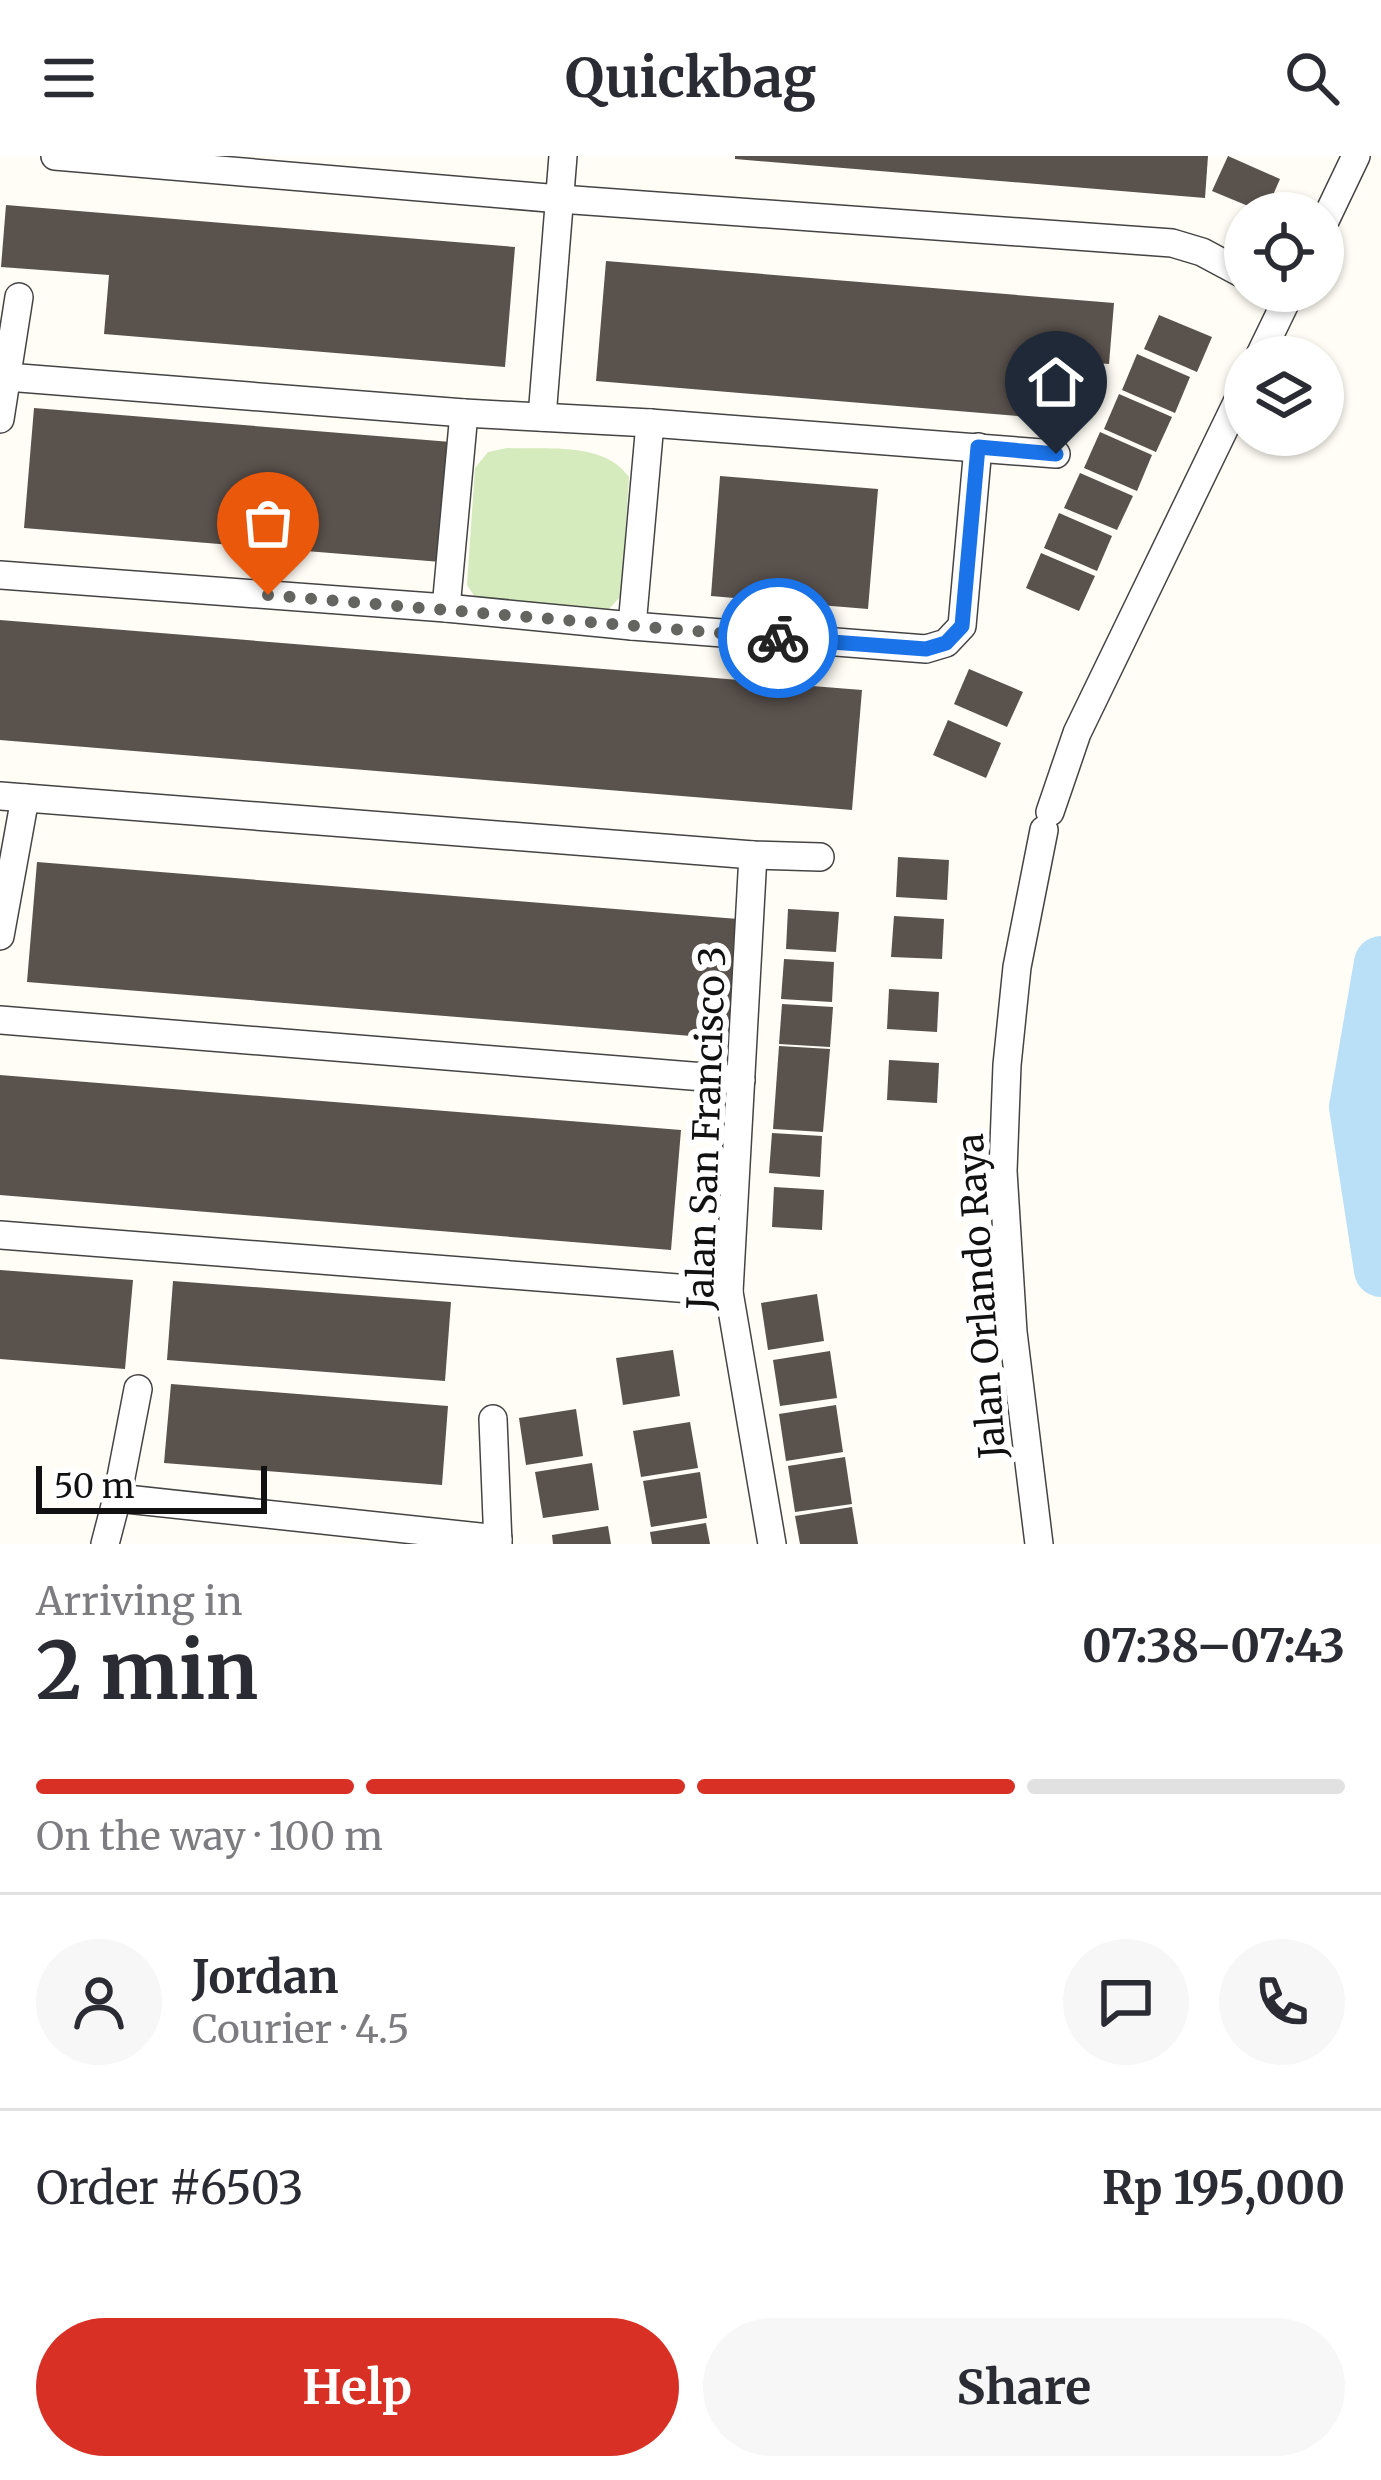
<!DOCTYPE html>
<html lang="en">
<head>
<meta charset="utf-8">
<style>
	:root { --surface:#fff; --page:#f7f7f7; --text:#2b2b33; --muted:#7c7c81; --line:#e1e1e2; --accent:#d93025 }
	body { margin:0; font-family:Merriweather,serif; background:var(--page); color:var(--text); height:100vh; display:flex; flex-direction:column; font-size:45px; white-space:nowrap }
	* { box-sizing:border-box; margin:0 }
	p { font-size:39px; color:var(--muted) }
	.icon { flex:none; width:66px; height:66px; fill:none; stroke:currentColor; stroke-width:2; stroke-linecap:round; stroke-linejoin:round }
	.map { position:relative; height:1388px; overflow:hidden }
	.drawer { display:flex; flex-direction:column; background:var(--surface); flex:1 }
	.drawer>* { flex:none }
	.tools { position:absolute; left:1224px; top:36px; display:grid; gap:24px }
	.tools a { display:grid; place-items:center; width:120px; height:120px; border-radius:50%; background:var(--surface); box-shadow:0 3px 9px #0004; font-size:60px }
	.scale { position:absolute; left:36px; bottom:30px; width:231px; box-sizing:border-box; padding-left:12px; border:6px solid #111; border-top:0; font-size:33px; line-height:42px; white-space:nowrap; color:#111; -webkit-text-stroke:9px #fff; paint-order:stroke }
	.pin { position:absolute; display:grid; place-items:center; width:102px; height:102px; color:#fff; margin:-123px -51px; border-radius:50% 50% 50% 0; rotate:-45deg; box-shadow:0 0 12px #0007 }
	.pin .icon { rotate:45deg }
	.courier { position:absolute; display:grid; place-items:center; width:120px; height:120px; margin:-60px; border:9px solid #1a73e8; border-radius:50%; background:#fff; color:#222; box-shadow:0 3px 15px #0007 }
	.summary em { font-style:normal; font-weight:700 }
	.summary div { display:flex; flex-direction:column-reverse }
	.summary { display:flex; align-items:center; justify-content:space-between; height:204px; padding:0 36px }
	h1 { font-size:78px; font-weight:700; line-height:90px }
	.bar { display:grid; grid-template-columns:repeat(4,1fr); gap:18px 12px; align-content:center; height:144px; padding:0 36px }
	.bar i { height:15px; border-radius:9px; background:var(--line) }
	.bar .selected { background:var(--accent) }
	.bar p { grid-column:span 4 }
	.line { display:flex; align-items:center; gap:30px; padding:0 36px; border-top:3px solid var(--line) }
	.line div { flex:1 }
	.round { display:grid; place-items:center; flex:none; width:126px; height:126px; border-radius:63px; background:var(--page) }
	.primary-button { display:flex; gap:24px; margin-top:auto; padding:24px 36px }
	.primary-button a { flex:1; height:138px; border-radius:72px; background:var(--accent); color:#fff; font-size:48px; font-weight:700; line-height:138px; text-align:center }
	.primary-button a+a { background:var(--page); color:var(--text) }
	header { display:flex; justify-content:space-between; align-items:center; height:156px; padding:0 36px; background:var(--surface); font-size:54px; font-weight:700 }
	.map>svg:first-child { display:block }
	.green { fill:#d5ebbd }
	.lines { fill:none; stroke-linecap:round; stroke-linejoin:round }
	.river { stroke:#b9e0f7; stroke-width:54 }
	.building { fill:#5a524d }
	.street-casing { stroke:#444; stroke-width:30 }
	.street { stroke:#fff; stroke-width:27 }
	.done { stroke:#646461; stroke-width:12; stroke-dasharray:0 21.6 }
	.route { stroke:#1a73e8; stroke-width:15 }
	.labels { text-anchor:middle; stroke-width:12; stroke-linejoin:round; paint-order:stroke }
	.street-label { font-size:36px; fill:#111; stroke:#fff }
</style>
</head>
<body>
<header><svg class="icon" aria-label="menu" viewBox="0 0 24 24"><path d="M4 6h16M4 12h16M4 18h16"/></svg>Quickbag<svg class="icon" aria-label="search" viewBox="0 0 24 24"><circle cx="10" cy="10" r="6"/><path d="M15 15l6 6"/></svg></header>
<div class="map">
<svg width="1381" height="1388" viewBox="0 0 1381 1388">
	<rect width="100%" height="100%" fill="#fffdf5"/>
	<path class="green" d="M507 292C547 294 603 285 629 321L621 440 607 455 477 444 467 429 475 312 488 296Z"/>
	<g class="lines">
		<polyline class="river" points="1381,807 1356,951 1381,1114"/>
	</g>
	<g class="building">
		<polygon points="735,0 1208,0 1205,42 735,3"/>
		<polygon points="1228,0 1280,23 1265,57 1212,35"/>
		<polygon points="6,49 515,91 505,211 104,178 109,119 1,111"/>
		<polygon points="606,105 1114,147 1109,208 1046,203 1041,262 596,225"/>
		<polygon points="1159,159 1212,181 1197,216 1144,193"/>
		<polygon points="1137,198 1190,221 1175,257 1122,234"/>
		<polygon points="1119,238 1172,261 1156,296 1104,273"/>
		<polygon points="34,252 451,286 441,406 24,372"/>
		<polygon points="1100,276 1152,299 1137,335 1084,312"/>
		<polygon points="1080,317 1133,340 1117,374 1064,352"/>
		<polygon points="720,320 878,333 868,453 711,440"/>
		<polygon points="1059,357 1112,380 1097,415 1044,392"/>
		<polygon points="1041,397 1095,420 1079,455 1026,432"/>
		<polygon points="0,464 862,534 852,654 0,584"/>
		<polygon points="969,513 1023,536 1007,571 954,548"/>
		<polygon points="948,564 1001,587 986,622 933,599"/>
		<polygon points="898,701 949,704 947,744 896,741"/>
		<polygon points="37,706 738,763 728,883 27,826"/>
		<polygon points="788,753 839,756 836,796 786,793"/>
		<polygon points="894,760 944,763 942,803 891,801"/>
		<polygon points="784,803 834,806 832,846 781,843"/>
		<polygon points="889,833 939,836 937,876 887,873"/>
		<polygon points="782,848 833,851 830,891 779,888"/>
		<polygon points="779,890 830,893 823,976 773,973"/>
		<polygon points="889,904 939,907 937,947 887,944"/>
		<polygon points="0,919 681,974 671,1094 0,1039"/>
		<polygon points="772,977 822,980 820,1021 769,1017"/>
		<polygon points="774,1031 824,1034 822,1074 772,1071"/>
		<polygon points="0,1114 133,1124 125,1213 0,1203"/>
		<polygon points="173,1125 451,1146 445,1225 167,1204"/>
		<polygon points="817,1138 824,1185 768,1194 761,1147"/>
		<polygon points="673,1194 680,1240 623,1249 616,1202"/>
		<polygon points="830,1195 837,1242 780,1250 773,1204"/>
		<polygon points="171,1228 448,1250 442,1329 164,1307"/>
		<polygon points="836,1249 843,1296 786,1305 779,1258"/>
		<polygon points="576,1253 583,1300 526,1309 519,1262"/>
		<polygon points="690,1266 698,1312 641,1321 633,1275"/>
		<polygon points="845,1301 852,1348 795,1356 788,1310"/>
		<polygon points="592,1307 599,1354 543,1362 535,1316"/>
		<polygon points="700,1316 707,1362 651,1371 643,1325"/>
		<polygon points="852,1351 858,1388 800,1388 795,1360"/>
		<polygon points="706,1367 710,1388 652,1388 650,1376"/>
		<polygon points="608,1370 611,1388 553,1388 552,1379"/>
	</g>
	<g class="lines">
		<g class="street-casing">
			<g id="street">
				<polyline points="55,0 560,43 1172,87 1202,96 1245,119"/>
				<polyline points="1323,69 1356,0"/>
				<polyline points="1259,201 1291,135"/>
				<polyline points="7,221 464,257 650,267 1056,298"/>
				<polyline points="542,261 563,0"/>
				<polyline points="0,263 19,141"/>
				<polyline points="0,419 446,452 632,470 926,493 946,487 962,470 978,291"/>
				<polyline points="446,452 464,257"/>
				<polyline points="632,470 650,267"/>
				<polyline points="0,640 753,699 820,701"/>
				<polyline points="1050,656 1077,577 1245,230"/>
				<polyline points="753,699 729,1136 772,1388"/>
				<polyline points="0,780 25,642"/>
				<polyline points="0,864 741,924"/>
				<polyline points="0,1079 729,1136"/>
				<polyline points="493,1263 498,1388"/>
				<polyline points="117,1342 498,1383"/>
				<polyline points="105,1388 117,1342 138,1233"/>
				<polyline points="1039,1388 1013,1176 1003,1015 1007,909 1017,811 1044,674"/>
			</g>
		</g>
		<use href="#street" class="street"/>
	</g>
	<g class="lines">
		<polyline class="done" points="268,439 778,482"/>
		<polyline class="route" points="778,482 926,493 946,487 962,470 978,291 1056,298"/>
	</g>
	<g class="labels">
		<g class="street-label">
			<text transform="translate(706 972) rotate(-88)" y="13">Jalan San Francisco 3</text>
			<text transform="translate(981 1140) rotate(-94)" y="13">Jalan Orlando Raya</text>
		</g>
	</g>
</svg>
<div class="tools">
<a><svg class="icon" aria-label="locate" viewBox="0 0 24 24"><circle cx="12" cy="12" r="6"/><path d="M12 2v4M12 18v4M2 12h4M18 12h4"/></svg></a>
<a><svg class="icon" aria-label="layers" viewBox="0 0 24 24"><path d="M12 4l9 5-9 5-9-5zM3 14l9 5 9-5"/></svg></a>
</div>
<div class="scale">50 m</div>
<div class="pin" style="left:268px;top:439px;background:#ea580c"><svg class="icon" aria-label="bag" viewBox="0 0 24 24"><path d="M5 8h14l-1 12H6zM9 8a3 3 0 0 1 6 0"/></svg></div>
<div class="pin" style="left:1056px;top:298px;background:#1f2937"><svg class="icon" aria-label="home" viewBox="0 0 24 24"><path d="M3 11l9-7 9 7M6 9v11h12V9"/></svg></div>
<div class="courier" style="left:778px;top:482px"><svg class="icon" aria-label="bike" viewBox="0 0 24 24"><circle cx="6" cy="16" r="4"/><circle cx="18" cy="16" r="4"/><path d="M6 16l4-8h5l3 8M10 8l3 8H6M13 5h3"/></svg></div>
</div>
<section class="drawer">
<div class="summary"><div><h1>2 min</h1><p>Arriving in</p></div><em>07:38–07:43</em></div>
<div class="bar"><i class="selected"></i><i class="selected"></i><i class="selected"></i><i></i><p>On the way · 100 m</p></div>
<div class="line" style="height:216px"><a class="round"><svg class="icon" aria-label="person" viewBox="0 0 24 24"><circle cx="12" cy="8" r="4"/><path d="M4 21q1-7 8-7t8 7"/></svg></a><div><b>Jordan</b><p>Courier · 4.5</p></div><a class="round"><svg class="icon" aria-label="chat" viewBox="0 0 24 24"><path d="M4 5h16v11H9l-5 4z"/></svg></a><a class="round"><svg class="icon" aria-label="phone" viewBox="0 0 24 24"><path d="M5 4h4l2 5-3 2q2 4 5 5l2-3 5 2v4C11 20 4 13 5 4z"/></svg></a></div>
<div class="line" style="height:156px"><div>Order #6503</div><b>Rp 195,000</b></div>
<div class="primary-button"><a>Help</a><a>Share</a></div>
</section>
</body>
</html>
